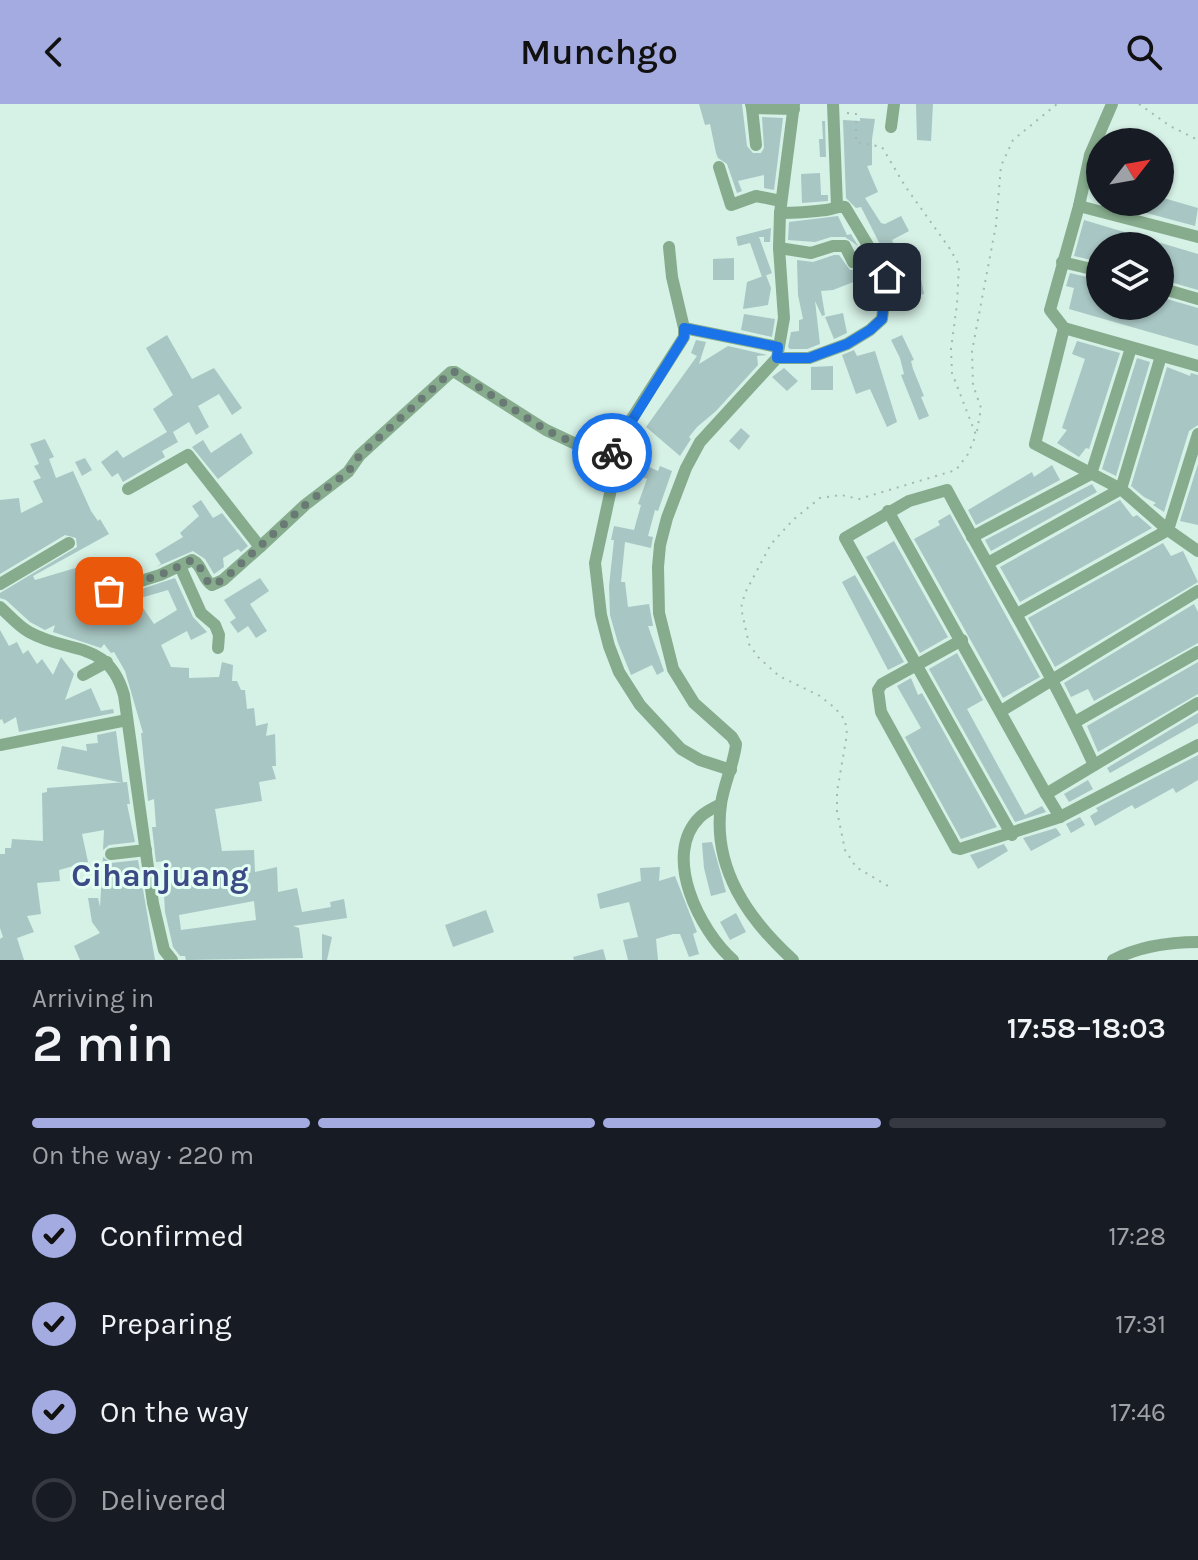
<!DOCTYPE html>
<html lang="en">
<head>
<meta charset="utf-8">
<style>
	:root { --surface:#171b24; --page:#242831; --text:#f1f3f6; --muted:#9ea1a6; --line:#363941; --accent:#a4abe1 }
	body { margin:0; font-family:Karla,sans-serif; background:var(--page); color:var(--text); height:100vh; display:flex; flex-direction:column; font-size:30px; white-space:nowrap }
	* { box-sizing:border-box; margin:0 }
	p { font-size:26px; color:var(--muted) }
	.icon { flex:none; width:44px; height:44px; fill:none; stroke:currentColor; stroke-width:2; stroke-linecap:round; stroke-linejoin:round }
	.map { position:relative; height:856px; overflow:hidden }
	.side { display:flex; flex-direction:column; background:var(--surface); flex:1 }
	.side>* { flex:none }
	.needle { width:52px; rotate:59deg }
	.tools { position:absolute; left:1086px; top:24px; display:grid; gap:16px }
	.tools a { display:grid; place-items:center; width:88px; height:88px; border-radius:50%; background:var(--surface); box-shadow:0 2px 6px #0004; font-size:40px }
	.pin { position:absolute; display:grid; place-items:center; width:68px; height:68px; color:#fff; margin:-34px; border-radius:16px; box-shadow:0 4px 12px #0006 }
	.courier { position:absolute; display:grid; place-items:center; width:80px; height:80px; margin:-40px; border:6px solid #1a73e8; border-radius:50%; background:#fff; color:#222; box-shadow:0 2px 10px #0007 }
	.head em { font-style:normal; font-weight:600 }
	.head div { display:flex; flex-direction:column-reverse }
	.head { display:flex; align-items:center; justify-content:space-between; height:136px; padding:0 32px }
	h1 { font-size:52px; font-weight:600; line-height:60px }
	.bar { display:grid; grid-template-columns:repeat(4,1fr); gap:12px 8px; align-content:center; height:96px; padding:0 32px }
	.bar i { height:10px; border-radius:6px; background:var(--line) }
	.bar .current { background:var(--accent) }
	.bar p { grid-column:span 4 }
	ol { padding:0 32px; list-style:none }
	li { display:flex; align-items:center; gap:24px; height:88px }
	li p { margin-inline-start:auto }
	li .icon { padding:8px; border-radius:50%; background:var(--accent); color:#111; stroke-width:4 }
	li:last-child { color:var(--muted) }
	li i { width:44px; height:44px; border:4px solid var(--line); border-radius:50% }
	header { display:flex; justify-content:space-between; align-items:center; height:104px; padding:0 32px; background:var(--accent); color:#111; font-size:36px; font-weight:600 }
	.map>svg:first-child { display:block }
	.building { fill:#a8c6c3; fill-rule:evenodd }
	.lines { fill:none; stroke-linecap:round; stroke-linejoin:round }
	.path { stroke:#a3b9b0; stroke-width:2; stroke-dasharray:2 6; stroke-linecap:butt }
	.minor { stroke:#86ac8d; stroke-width:12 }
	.done { stroke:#697973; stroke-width:8; stroke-dasharray:0 14.4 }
	.route { stroke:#1a73e8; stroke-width:10 }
	.labels { text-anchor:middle; stroke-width:6; stroke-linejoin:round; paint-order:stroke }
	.quarter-label { font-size:32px; font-weight:bold; fill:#3e4a86; stroke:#e3fef3 }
</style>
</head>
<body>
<header><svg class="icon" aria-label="back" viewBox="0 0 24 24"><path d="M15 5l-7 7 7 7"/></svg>Munchgo<svg class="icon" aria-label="search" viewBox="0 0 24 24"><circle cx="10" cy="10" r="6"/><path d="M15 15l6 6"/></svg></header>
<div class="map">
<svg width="1198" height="856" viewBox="0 0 1198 856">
	<rect width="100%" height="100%" fill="#d6f1e6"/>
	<g class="building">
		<polygon points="699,0 742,0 747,42 753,49 761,49 764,44 762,13 783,14 774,86 764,84 764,71 738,77 742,87 737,89 727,60 718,54 716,49 710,20 705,21"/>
		<polygon points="916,0 933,0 931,37 917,36"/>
		<polygon points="860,14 875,15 872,35 872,61 867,62 878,88 865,94 881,119 885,120 901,112 909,127 892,136 902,157 891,162 861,103 856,104 846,94 843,16 860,17"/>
		<polygon points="822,17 825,17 826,53 820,53 819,35 823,35"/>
		<polygon points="820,69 821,91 828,91 828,97 802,99 801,70"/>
		<polygon points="1160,93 1198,104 1195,122 1113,100 1160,98"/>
		<polygon points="838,112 847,131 851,130 858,142 845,133 831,133 815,138 788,136 789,118"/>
		<polygon points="1084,116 1198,150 1198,186 1160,175 1160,142 1100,140 1100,158 1074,152"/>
		<polygon points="771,124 770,138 764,138 764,133 759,133 772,169 762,173 750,139 738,142 736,133"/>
		<polygon points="834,151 839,151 850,166 872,165 876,172 874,203 861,175 833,186 821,187 825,211 822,212 815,197 820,240 807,245 790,245 788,243 791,228 799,227 799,216 803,215 798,191 797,156 813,158"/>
		<polygon points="734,154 734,176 713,176 713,155"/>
		<polygon points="918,160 924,190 913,192 907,164"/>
		<polygon points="1070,169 1100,176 1100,202 1126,202 1139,206 1140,202 1160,202 1160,193 1198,204 1198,242 1069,205 1074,184 1066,182"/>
		<polygon points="766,171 771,184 768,201 743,205 747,178"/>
		<polygon points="843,209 847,229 834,235 825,213"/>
		<polygon points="744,210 775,215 772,233 741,226"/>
		<polygon points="167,231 192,275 214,264 242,304 232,311 219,290 198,302 209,323 196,331 189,318 173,328 178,338 162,347 165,353 123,378 118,369 112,373 101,358 117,346 123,354 167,328 153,305 173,291 146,244"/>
		<polygon points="902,231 914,256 911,257 913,265 924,292 921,293 929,312 919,316 901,271 904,270 900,254 891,236"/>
		<polygon points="696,236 706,238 699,260 728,242 767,251 757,252 758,261 716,307 697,323 689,333 691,335 680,352 646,323 697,252 691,249"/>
		<polygon points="1077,237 1120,249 1089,345 1086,344 1079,353 1057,339 1067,326 1062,324 1085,255 1072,250"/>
		<polygon points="854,246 857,252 875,247 897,318 887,323 870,285 856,290 842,251"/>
		<polygon points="1137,254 1150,258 1116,372 1102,365"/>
		<polygon points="833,262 833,286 811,286 811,263"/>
		<polygon points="1167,263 1190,272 1191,269 1198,271 1198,321 1189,327 1164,408 1153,401 1156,399 1144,393 1131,382"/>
		<polygon points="784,264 798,277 787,287 772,273"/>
		<polygon points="741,324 750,332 739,346 729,337"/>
		<polygon points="241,329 253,349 218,375 192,343 203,336 211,349"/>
		<path d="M45 335 54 353 49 355 56 374 73 367 91 407 98 417 100 415 109 430 33 472 35 476 106 455 105 467 109 478 102 482 100 489 108 496 175 474 193 513 207 528 191 536 187 527 161 541 171 563 189 564V574L219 573 222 558 233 561 232 577H237L241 586H245L247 605 254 604 256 622 268 619 266 632 275 630 276 662H272L276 675 259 678 262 697 215 705 222 747 254 746 255 768 277 763 278 788 297 784 302 808 331 803 330 798 344 795 347 814 293 822 299 824 303 854 186 856 185 852H180L173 843 165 808 164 790 170 789 166 757 156 758 152 723H156L154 695 148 697 141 629H143L125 567 114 548 111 549 104 540 101 544 53 528 55 521 45 526 30 518 6 496 0 494V489L77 443 76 434 65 431 0 470V396L19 394 21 409 43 398 33 377 41 374 34 362 39 360 30 340ZM168 486 177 506 154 520 137 495ZM254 797 256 816 181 826 179 811Z"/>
		<polygon points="85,354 92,366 82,372 75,358"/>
		<polygon points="638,358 658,367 660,362 672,367 658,407 655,406 648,432 653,433 651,444 625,438 621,478 625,478 628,503 649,500 653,522 648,522 664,567 657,571 652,561 631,571 618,539 610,511 609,482 614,436 611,436 614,422 634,426 641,401 638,400 647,375 633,369"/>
		<polygon points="1198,360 1198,421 1180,417"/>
		<polygon points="1052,361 1060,376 976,421 968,406 1032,368 1034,373"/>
		<polygon points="1092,380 1097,388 991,447 985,436"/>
		<polygon points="201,396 213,414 222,409 248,442 241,448 238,445 223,454 224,463 214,470 205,455 193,447 156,463 161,460 155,450 183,433 180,429 199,412 192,402"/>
		<polygon points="1120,396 1133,413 1137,411 1152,424 1020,498 1000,463"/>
		<polygon points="950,410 1040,573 1003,594 914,435 940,421 938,417"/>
		<polygon points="894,437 948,533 920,549 866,453"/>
		<polygon points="1163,439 1171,452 1183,447 1198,478 1055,563 1028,514"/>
		<polygon points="855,471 904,558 888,566 842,478"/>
		<polygon points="260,474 269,487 250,500 267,527 256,534 248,522 238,529 230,518 236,514 224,496"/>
		<polygon points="1194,500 1198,508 1198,539 1094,597 1088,585 1071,593 1064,579"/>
		<polygon points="0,526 9,542 17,538 23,550 28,546 37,560 42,555 53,571 61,553 74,570 65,596 91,584 101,607 113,605 114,609 19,628 16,613 4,620 2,615 0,616"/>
		<polygon points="957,549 983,596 967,605 1025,711 1042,702 1046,708 1015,718 929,565"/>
		<polygon points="1198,558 1198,590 1098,648 1087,622"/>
		<polygon points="911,574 918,591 922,589 997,723 961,735 905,633 921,624 897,582"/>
		<polygon points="1198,609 1198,619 1110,669 1107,664"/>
		<polygon points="116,627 123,679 57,665 62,642 87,647 86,640 98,639 97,631"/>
		<polygon points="1198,651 1198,676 1176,689 1173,684 1135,705 1132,701 1095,722 1090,712 1098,707 1096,704"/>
		<polygon points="1088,676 1093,685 1069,698 1064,690"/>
		<polygon points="127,678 130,700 127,700 135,738 109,741 103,746 104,726 82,730 88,758 59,766 60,777 37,779 41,810 27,812 34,828 17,834 24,856 0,856 0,835 3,833 0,824 0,750 5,750 5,744 11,744 12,735 43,737 42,689 47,688 47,684"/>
		<polygon points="1080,713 1085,721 1071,729 1066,720"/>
		<polygon points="1056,724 1061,731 1031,747 1023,734"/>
		<polygon points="712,738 726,788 711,792 704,764 702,739"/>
		<polygon points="1004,740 1008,747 978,765 970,751"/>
		<polygon points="103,753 111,759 138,756 155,856 80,856 74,842 100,829 92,818 88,794 98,794 100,803"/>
		<polygon points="660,763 659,777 675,772 697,828 693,830 699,850 689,853 680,830 673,830 656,835 658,856 628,856 623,836 638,833 629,798 600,805 597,790 641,777 640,764"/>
		<polygon points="486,806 494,828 453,843 445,821"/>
		<polygon points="736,809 746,828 730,836 720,818"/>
		<polygon points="322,830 332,833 327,856 322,856"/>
		<polygon points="603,845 606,856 574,856 573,853"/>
	</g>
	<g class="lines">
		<g class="path">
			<polyline points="1139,0 1170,22 1198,36"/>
			<polyline points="847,9 856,10 856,38 882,43 905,82 950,145 959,161 957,200 951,245 952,269 976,331 968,350 956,366 859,395 841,391 820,394 794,415 771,440 745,489 741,504 749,540 758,553 779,572 820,592 835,604 845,616 847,630 837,688 837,707 845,746 856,763 893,785"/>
			<polyline points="977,327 981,304 973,281 972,247 996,121 1001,62 1013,36 1057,0"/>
		</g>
		<g class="minor">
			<polyline points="751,0 752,4 794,5"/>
			<polyline points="833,0 837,102"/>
			<polyline points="1112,0 1090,51 1079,102 1050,206 1064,224 1198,262"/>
			<polyline points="752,4 756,41"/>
			<polyline points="891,23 894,0"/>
			<polyline points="719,63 731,101 756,92 781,97"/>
			<polyline points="1079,102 1198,133"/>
			<polyline points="669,143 672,173 684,224 684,233 613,344 611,352 613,376 595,459 601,511 609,542 619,568 640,601 681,645 700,656 731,666"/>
			<polyline points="779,144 811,149 833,142 845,142 853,158 876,155"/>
			<polyline points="1062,158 1100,167"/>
			<polyline points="1160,184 1198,195"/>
			<polyline points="684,224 778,243"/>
			<polyline points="1064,224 1035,340 1121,385 1168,426 1198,447"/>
			<path d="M777 254H809L847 240 870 226 882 215 887 173 845 103C837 102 834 105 826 106 810 108 795 109 780 109"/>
			<polyline points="128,385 188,351 260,443 305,401 348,368 360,351 451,268 455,268 546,326 597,350 611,352"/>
			<polyline points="888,407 1046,690"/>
			<polyline points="972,433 1091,370 1131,244"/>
			<polyline points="988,459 1121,385 1161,252"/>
			<polyline points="180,462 201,509 215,521 219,531 218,544"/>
			<polyline points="0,480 69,439"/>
			<path d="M109 487 160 471 192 456C203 461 202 475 212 481L223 476 260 443"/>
			<path d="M0 503C9 511 18 522 29 528 70 551 108 535 124 591L153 799 164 846 172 856"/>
			<polyline points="1017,510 1168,426 1198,330"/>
			<polyline points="962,536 882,580 878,586 881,608 956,744 960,745 1060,713 1198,641"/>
			<polyline points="83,571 107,558"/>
			<polyline points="1001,607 1198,487"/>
			<polyline points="1075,618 1198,548"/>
			<polyline points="0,641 127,616"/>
			<path d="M721 700C714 704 706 707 700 713 661 751 700 827 733 856"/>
			<polyline points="1060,713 1046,690 1198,599"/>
			<path d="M1012 731 845 434 909 397 947 386C996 478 1051 566 1094 661"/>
			<polyline points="111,750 146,746"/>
			<path d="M793 856C748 815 712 764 721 700 724 679 734 660 736 640L732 633 694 599 673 565 659 509 658 463 660 441 667 414 686 364 700 338 777 254 784 214 779 144 780 109 794 0"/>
			<path d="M1113 856C1138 843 1170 838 1198 838"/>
		</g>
	</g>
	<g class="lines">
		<path class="done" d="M109 487 160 471 192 456C203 461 202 475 212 481L223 476 305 401 348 368 360 351 451 268H455L546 326 597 350 611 352 612 349"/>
		<polyline class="route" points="612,349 684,233 684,224 778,243 777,254 809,254 847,240 870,226 882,215 887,173"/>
	</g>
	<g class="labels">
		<g class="quarter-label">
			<text x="160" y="782">Cihanjuang</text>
		</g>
	</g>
</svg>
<div class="tools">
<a><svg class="needle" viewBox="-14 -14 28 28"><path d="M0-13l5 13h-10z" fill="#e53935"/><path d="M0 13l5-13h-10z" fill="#9ea1a6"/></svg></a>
<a><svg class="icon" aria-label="layers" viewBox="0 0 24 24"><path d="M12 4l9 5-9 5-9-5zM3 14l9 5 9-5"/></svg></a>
</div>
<div class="pin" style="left:109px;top:487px;background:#ea580c"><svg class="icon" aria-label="bag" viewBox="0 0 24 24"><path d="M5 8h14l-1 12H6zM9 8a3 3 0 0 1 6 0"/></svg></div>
<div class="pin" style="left:887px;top:173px;background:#1f2937"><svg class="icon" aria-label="home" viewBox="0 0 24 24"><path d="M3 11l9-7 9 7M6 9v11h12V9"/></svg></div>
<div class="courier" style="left:612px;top:349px"><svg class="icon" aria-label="bike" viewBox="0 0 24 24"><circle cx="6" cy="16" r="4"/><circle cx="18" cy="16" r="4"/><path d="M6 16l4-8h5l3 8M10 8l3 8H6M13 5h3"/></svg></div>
</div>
<section class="side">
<div class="head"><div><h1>2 min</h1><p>Arriving in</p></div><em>17:58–18:03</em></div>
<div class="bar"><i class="current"></i><i class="current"></i><i class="current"></i><i></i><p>On the way · 220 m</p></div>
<ol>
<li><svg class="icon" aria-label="check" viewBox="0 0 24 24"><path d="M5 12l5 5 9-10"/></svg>Confirmed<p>17:28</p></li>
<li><svg class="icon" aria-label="check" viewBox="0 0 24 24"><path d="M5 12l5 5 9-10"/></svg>Preparing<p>17:31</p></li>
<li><svg class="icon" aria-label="check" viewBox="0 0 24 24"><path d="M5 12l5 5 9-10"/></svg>On the way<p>17:46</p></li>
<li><i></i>Delivered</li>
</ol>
</section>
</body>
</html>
